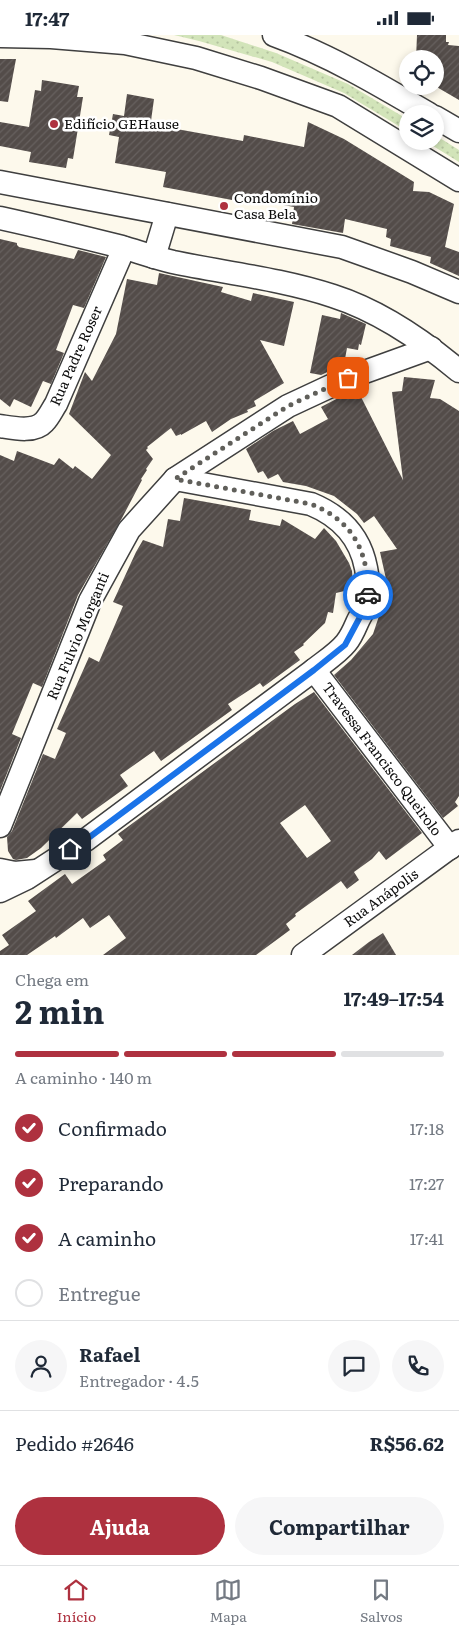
<!DOCTYPE html>
<html lang="pt">
<head>
<meta charset="utf-8">
<style>
	:root { --surface:#fff; --page:#f6f6f7; --text:#1f2937; --muted:#747a83; --line:#e0e1e3; --accent:#ae313f }
	body { margin:0; font-family:Literata,serif; background:var(--page); color:var(--text); height:100vh; display:flex; flex-direction:column; font-size:19px; white-space:nowrap }
	* { box-sizing:border-box; margin:0 }
	p { font-size:16px; color:var(--muted) }
	.icon { flex:none; width:28px; height:28px; fill:none; stroke:currentColor; stroke-width:2; stroke-linecap:round; stroke-linejoin:round }
	.map { position:relative; height:920px; overflow:hidden }
	.drawer { display:flex; flex-direction:column; background:var(--surface); flex:1 }
	.drawer>* { flex:none }
	.fabs { position:absolute; left:399px; top:15px; display:grid; gap:10px }
	.fabs a { display:grid; place-items:center; width:45px; height:45px; border-radius:50%; background:var(--surface); box-shadow:0 2px 8px #0003; font-size:25px }
	.pin { position:absolute; display:grid; place-items:center; width:42px; height:42px; color:#fff; margin:-21px; border-radius:10px; box-shadow:0 2px 8px #0006 }
	.courier { position:absolute; display:grid; place-items:center; width:50px; height:50px; margin:-25px; border:4px solid #1a73e8; border-radius:50%; background:#fff; color:#222; box-shadow:0 1px 6px #0007 }
	.overview em { font-style:normal; font-weight:700 }
	.overview div { display:flex; flex-direction:column-reverse }
	.overview { display:flex; align-items:center; justify-content:space-between; height:85px; padding:0 15px }
	h1 { font-size:32px; font-weight:700; line-height:38px }
	.bar { display:grid; grid-template-columns:repeat(4,1fr); gap:8px 5px; align-content:center; height:60px; padding:0 15px }
	.bar i { height:6px; border-radius:4px; background:var(--line) }
	.bar .selected { background:var(--accent) }
	.bar p { grid-column:span 4 }
	.line { display:flex; align-items:center; gap:12px; padding:0 15px; border-top:1px solid var(--line) }
	.line div { flex:1 }
	.round { display:grid; place-items:center; flex:none; width:52px; height:52px; border-radius:26px; background:var(--page) }
	ol { padding:0 15px; list-style:none }
	li { display:flex; align-items:center; gap:15px; height:55px }
	li p { margin-inline-start:auto }
	li .icon { padding:5px; border-radius:50%; background:var(--accent); color:#fff; stroke-width:4 }
	li:last-child { color:var(--muted) }
	li i { width:28px; height:28px; border:2px solid var(--line); border-radius:50% }
	.action { display:flex; gap:10px; margin-top:auto; padding:10px 15px }
	.action a { flex:1; height:58px; border-radius:30px; background:var(--accent); color:#fff; font-size:20px; font-weight:700; line-height:58px; text-align:center }
	.action a+a { background:var(--page); color:var(--text) }
	.status { display:flex; justify-content:space-between; align-items:center; height:35px; padding:0 25px; background:var(--surface); direction:ltr }
	.status svg { height:14px; fill:currentColor }
	.menu { display:flex; justify-content:space-around; align-items:center; height:70px; border-top:1px solid var(--line); background:var(--surface); font-size:14px; color:var(--muted) }
	.menu a { display:grid; justify-items:center; gap:2px }
	.menu .selected { color:var(--accent) }
	.map>svg:first-child { display:block }
	.grass { fill:url(#grass-dots) }
	.building { fill:url(#building-hatch); fill-rule:evenodd }
	.lines { fill:none; stroke-linecap:round; stroke-linejoin:round }
	.minor-casing { stroke:#3f3f3f; stroke-width:25 }
	.minor { stroke:#fff; stroke-width:22 }
	.done { stroke:#605f5a; stroke-width:5; stroke-dasharray:0 9 }
	.route { stroke:#1a73e8; stroke-width:6 }
	.poi-dot { fill:#ae313f; stroke:#fff; stroke-width:2 }
	.labels { text-anchor:middle; stroke-width:5; stroke-linejoin:round; paint-order:stroke }
	.poi-label { font-size:14px; fill:#0c0c0c; stroke:#fff; text-anchor:start }
	.street-label { font-size:14px; fill:#0c0c0c; stroke:#fff }
</style>
</head>
<body>
<div class="status"><b>17:47</b><svg viewBox="0 0 49 12"><path d="M0 12V9h3v3zM5 12V6h3v6zM10 12V3h3v9zM15 12V0h3v12zM26 1h20v11H26zM47 4h2v5h-2z"/></svg></div>
<div class="map">
<svg width="459" height="920" viewBox="0 0 459 920">
	<defs>
		<pattern id="grass-dots" width="8" height="8" patternUnits="userSpaceOnUse" patternTransform="scale(1.25)"><rect width="8" height="8" fill="#d2e4b9"/><path d="M2 2h.1M6 6h.1" fill="none" stroke="#b3c29e" stroke-width="1.8" stroke-linecap="round"/></pattern>
		<pattern id="building-hatch" width="6" height="6" patternUnits="userSpaceOnUse" patternTransform="scale(1.25)"><rect width="6" height="6" fill="#534c49"/><path d="M-1 1l2-2M0 6l6-6M5 7l2-2" fill="none" stroke="#67615f"/></pattern>
	</defs>
	<rect width="100%" height="100%" fill="#fdf9ec"/>
	<g class="grass">
		<polygon points="174,0 221,0 276,18 348,49 407,84 407,96 344,58 272,27 199,6"/>
		<polygon points="435,100 459,115 459,127 425,106 435,106"/>
	</g>
	<g class="building">
		<polygon points="417,0 446,0 446,7 449,7 448,10 459,11 459,65 435,51 435,24 416,24"/>
		<polygon points="0,24 16,24 8,67 0,66"/>
		<polygon points="42,45 79,51 77,62 83,62 73,124 68,123 66,133 29,127 31,117 0,111 0,87 29,92 35,55 41,56"/>
		<polygon points="127,59 154,64 151,86 161,88 160,91 243,106 244,100 304,112 308,87 344,104 414,147 413,156 429,157 454,169 445,212 459,217 459,241 430,228 431,222 390,211 391,204 386,202 387,194 345,184 343,198 292,189 294,172 233,160 232,165 163,152 166,137 115,128 119,102 109,100 113,79 124,81"/>
		<polygon points="0,204 17,208 17,210 19,212 74,224 78,215 106,222 84,273 73,270 56,315 64,318 51,349 43,346 31,372 14,364 10,372 0,364"/>
		<polygon points="159,238 223,252 221,257 251,266 253,258 294,267 284,311 260,305 284,348 254,366 256,371 247,375 248,377 231,384 212,397 206,386 181,400 181,399 176,401 171,393 147,412 148,413 146,415 153,424 146,434 147,435 141,444 142,445 122,483 78,560 42,652 33,648 12,699 21,703 0,756 0,420 14,426 17,416 54,430 59,423 73,434 75,431 92,444 111,420 69,379 85,337 92,346 116,299 127,244 157,250"/>
		<polygon points="341,278 366,289 361,310 359,309 358,315 347,313 345,324 338,323 336,333 321,340 310,338 322,280 340,284"/>
		<polygon points="404,342 435,345 430,363 440,364 459,376 459,761 455,767 458,771 443,783 334,640 351,625 373,599 386,560 386,544 380,517 397,514 374,481 364,488 357,479 334,461 306,451 283,447 278,439 268,444 263,436 258,438 246,414 273,396 293,386 300,399 328,384 321,372 346,359 358,356 403,445 392,357 402,356"/>
		<polygon points="184,463 251,475 249,485 280,491 282,484 315,504 324,493 336,506 349,528 352,536 353,554 336,558 333,578 328,577 325,588 303,609 304,610 294,617 300,625 263,652 260,648 228,669 232,675 161,726 154,716 120,740 128,751 82,784 77,778 41,813 27,823 16,825 13,824 8,816 7,802 12,796 43,719 55,724 66,698 57,694 89,622 99,627 123,571 113,567 136,517 143,505 163,512 168,484 180,486"/>
		<path d="M314 657 422 798 386 825 379 816 372 824 354 837 359 845 347 854 341 846 295 879 296 881 286 889 290 895 256 920H103L126 903 109 880 90 893 83 883 56 903 55 901 27 920H0V916L9 910 2 900 36 876 28 866 65 839 72 849 106 825 103 820 123 805 118 799 295 669ZM305 770 331 806 307 823 280 788Z"/>
		<polygon points="383,898 396,920 352,920 369,907"/>
	</g>
	<g class="lines">
		<g class="minor-casing">
			<g id="minor">
				<path d="M274 0C329 20 378 49 429 79"/>
				<polyline points="0,1 51,2 125,8 196,23 261,43 338,71 459,145"/>
				<polyline points="435,82 459,96"/>
				<polyline points="0,147 342,212 412,237 459,257"/>
				<path d="M0 183C41 192 82 202 122 212 139 217 156 223 173 227 226 238 281 244 333 261 380 276 422 305 459 336"/>
				<polyline points="154,222 167,179"/>
				<path d="M0 391C13 393 34 398 44 387 49 382 52 375 56 369L124 213"/>
				<polyline points="314,635 450,813"/>
				<polyline points="0,791 90,566 129,495 175,444 288,371 348,343 431,313"/>
				<polyline points="0,835 15,838 36,836"/>
				<path d="M0 856 27 843 87 804 314 635C324 627 338 618 346 608 351 602 354 595 357 588 360 581 365 574 367 567 370 556 368 544 366 533 360 501 340 481 311 469L175 444"/>
				<polyline points="303,920 459,806"/>
			</g>
		</g>
		<use href="#minor" class="minor"/>
	</g>
	<g class="lines">
		<path class="done" d="M348 343 288 371 175 444 311 469C342 482 360 501 366 534 368 543 369 551 368 560"/>
		<polyline class="route" points="70,814 87,804 314,635 345,610 360,582 368,560"/>
	</g>
	<g class="poi-dot">
		<circle cx="54" cy="89" r="5"/>
		<circle cx="224" cy="171" r="5"/>
	</g>
	<g class="labels">
		<g class="poi-label">
			<text x="64" y="94">Edifício GEHause</text>
			<text x="234" y="168">Condomínio<tspan x="234" dy="16">Casa Bela</tspan></text>
		</g>
		<g class="street-label">
			<text transform="translate(76 321) rotate(-66)" y="5">Rua Padre Roser</text>
			<text transform="translate(78 601) rotate(-67)" y="5">Rua Fulvio Morganti</text>
			<text transform="translate(382 724) rotate(53)" y="5">Travessa Francisco Queirolo</text>
			<text transform="translate(381 863) rotate(-36)" y="5">Rua Anápolis</text>
		</g>
	</g>
</svg>
<div class="fabs">
<a><svg class="icon" aria-label="locate" viewBox="0 0 24 24"><circle cx="12" cy="12" r="6"/><path d="M12 2v4M12 18v4M2 12h4M18 12h4"/></svg></a>
<a><svg class="icon" aria-label="layers" viewBox="0 0 24 24"><path d="M12 4l9 5-9 5-9-5zM3 14l9 5 9-5"/></svg></a>
</div>
<div class="pin" style="left:348px;top:343px;background:#ea580c"><svg class="icon" aria-label="bag" viewBox="0 0 24 24"><path d="M5 8h14l-1 12H6zM9 8a3 3 0 0 1 6 0"/></svg></div>
<div class="pin" style="left:70px;top:814px;background:#1f2937"><svg class="icon" aria-label="home" viewBox="0 0 24 24"><path d="M3 11l9-7 9 7M6 9v11h12V9"/></svg></div>
<div class="courier" style="left:368px;top:560px"><svg class="icon" aria-label="car" viewBox="0 0 24 24"><path d="M5 17H2v-5l4-1 3-4h7l3 4 3 1v5h-3M9 17h6M6 11h13"/><circle cx="7" cy="17" r="2"/><circle cx="17" cy="17" r="2"/></svg></div>
</div>
<section class="drawer">
<div class="overview"><div><h1>2 min</h1><p>Chega em</p></div><em>17:49–17:54</em></div>
<div class="bar"><i class="selected"></i><i class="selected"></i><i class="selected"></i><i></i><p>A caminho · 140 m</p></div>
<ol>
<li><svg class="icon" aria-label="check" viewBox="0 0 24 24"><path d="M5 12l5 5 9-10"/></svg>Confirmado<p>17:18</p></li>
<li><svg class="icon" aria-label="check" viewBox="0 0 24 24"><path d="M5 12l5 5 9-10"/></svg>Preparando<p>17:27</p></li>
<li><svg class="icon" aria-label="check" viewBox="0 0 24 24"><path d="M5 12l5 5 9-10"/></svg>A caminho<p>17:41</p></li>
<li><i></i>Entregue</li>
</ol>
<div class="line" style="height:90px"><a class="round"><svg class="icon" aria-label="person" viewBox="0 0 24 24"><circle cx="12" cy="8" r="4"/><path d="M4 21q1-7 8-7t8 7"/></svg></a><div><b>Rafael</b><p>Entregador · 4.5</p></div><a class="round"><svg class="icon" aria-label="chat" viewBox="0 0 24 24"><path d="M4 5h16v11H9l-5 4z"/></svg></a><a class="round"><svg class="icon" aria-label="phone" viewBox="0 0 24 24"><path d="M5 4h4l2 5-3 2q2 4 5 5l2-3 5 2v4C11 20 4 13 5 4z"/></svg></a></div>
<div class="line" style="height:65px"><div>Pedido #2646</div><b>R$56.62</b></div>
<div class="action"><a>Ajuda</a><a>Compartilhar</a></div>
</section>
<nav class="menu">
<a class="selected"><svg class="icon" aria-label="home" viewBox="0 0 24 24"><path d="M3 11l9-7 9 7M6 9v11h12V9"/></svg>Início</a>
<a><svg class="icon" aria-label="map" viewBox="0 0 24 24"><path d="M3 6l6-2 6 2 6-2v14l-6 2-6-2-6 2zM9 4v14M15 6v14"/></svg>Mapa</a>
<a><svg class="icon" aria-label="saved" viewBox="0 0 24 24"><path d="M7 4h10v16l-5-4-5 4z"/></svg>Salvos</a>
</nav>
</body>
</html>
